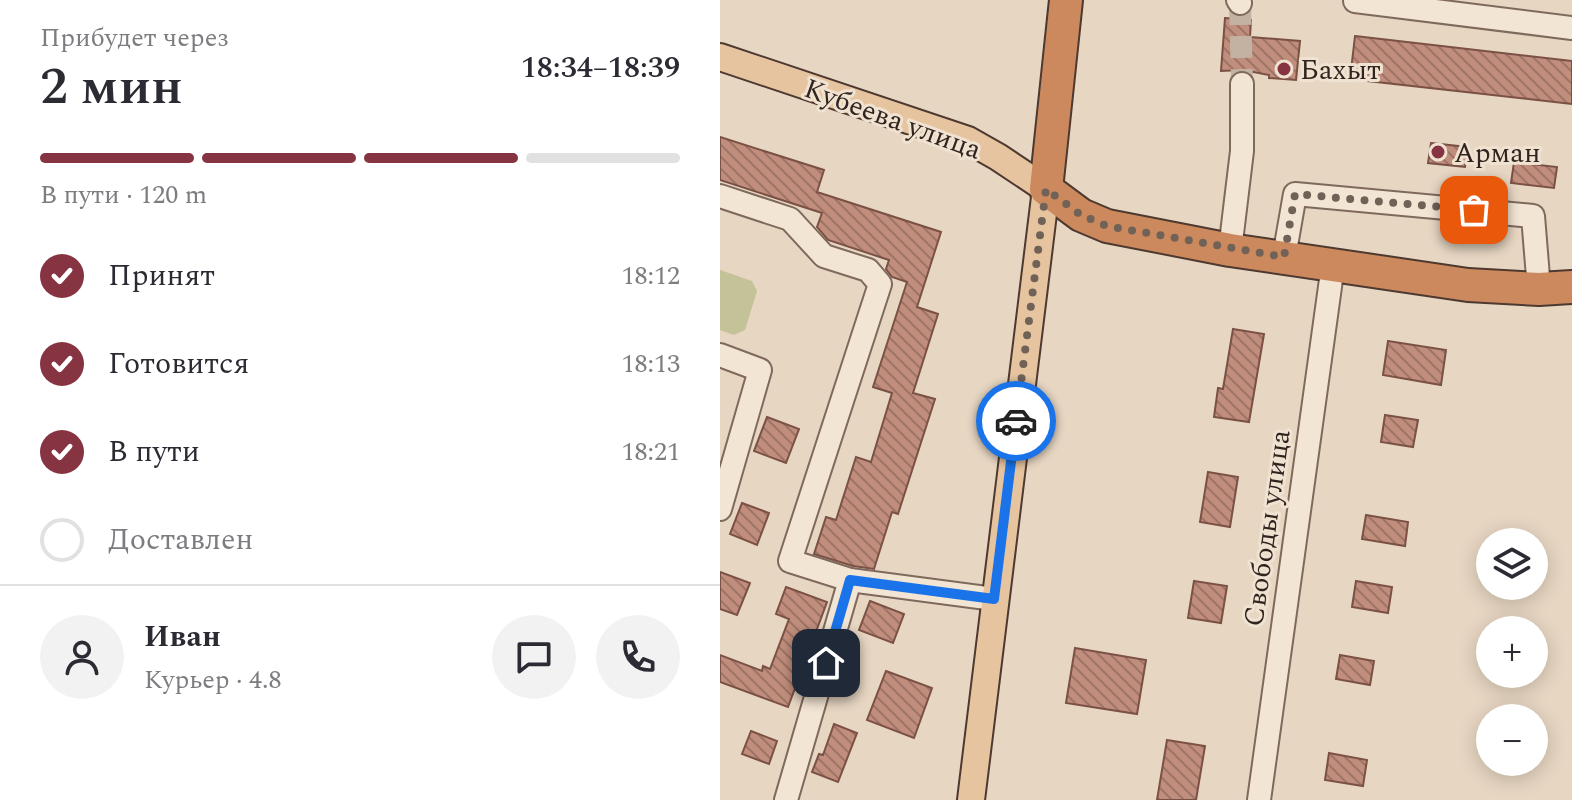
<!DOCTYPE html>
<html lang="ru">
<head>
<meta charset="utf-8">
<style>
	:root { --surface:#fff; --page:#f2f2f3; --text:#2b2b33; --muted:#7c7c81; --line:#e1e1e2; --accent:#863442 }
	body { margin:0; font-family:Spectral,serif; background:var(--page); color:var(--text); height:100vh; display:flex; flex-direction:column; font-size:30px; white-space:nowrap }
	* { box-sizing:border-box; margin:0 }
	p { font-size:26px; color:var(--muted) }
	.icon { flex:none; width:44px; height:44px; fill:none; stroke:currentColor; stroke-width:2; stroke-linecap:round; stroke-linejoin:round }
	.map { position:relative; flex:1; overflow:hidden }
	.panel { display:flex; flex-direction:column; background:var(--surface); width:720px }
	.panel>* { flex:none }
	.buttons { position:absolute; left:756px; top:528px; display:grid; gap:16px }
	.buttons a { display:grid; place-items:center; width:72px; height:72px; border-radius:50%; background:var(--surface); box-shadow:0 4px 20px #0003; font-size:40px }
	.pin { position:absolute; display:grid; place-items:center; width:68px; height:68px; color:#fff; margin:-34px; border-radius:16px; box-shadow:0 4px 12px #0006 }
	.courier { position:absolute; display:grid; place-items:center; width:80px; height:80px; margin:-40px; border:6px solid #1a73e8; border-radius:50%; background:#fff; color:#222; box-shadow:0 2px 10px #0007 }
	.headline em { font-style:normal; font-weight:600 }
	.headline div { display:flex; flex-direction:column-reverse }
	.headline { display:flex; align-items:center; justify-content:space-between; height:136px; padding:0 40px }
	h1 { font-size:52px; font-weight:600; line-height:60px }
	.bar { display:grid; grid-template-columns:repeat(4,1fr); gap:12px 8px; align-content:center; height:96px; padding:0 40px }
	.bar i { height:10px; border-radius:6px; background:var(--line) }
	.bar .current { background:var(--accent) }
	.bar p { grid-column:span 4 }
	.line { display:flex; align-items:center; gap:20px; padding:0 40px; border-top:2px solid var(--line) }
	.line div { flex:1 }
	.round { display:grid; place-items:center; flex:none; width:84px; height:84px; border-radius:42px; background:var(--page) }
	ol { padding:0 40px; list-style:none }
	li { display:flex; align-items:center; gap:24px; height:88px }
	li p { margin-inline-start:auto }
	li .icon { padding:8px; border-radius:50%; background:var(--accent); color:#fff; stroke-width:4 }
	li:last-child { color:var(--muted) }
	li i { width:44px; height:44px; border:4px solid var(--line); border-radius:50% }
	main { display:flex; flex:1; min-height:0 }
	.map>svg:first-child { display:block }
	.garden { fill:#c4c298 }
	.building { fill:url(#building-back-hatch); stroke:#7b5145; stroke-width:2 }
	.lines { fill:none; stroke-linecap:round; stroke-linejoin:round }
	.minor-tunnel { stroke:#c3b2a1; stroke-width:22; stroke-dasharray:22 11; stroke-linecap:butt }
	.minor-casing { stroke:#7f695c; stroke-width:26 }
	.major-casing { stroke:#4d3930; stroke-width:30 }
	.highway-casing { stroke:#4d3930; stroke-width:36 }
	.minor { stroke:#f3e5d4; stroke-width:22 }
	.major { stroke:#e6c49f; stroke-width:26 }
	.highway { stroke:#cc895d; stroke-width:32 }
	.done { stroke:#716257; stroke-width:8; stroke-dasharray:0 14.4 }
	.route { stroke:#1a73e8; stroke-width:10 }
	.poi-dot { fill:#863442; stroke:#f0e2d1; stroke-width:3 }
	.labels { text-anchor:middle; stroke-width:6; stroke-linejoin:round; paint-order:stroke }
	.poi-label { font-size:28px; fill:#31241e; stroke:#f0e2d1; text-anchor:start }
	.street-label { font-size:28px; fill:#31241e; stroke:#f0e2d1 }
</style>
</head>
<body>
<main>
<section class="panel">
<div class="headline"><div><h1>2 мин</h1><p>Прибудет через</p></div><em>18:34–18:39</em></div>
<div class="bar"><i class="current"></i><i class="current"></i><i class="current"></i><i></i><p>В пути · 120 m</p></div>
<ol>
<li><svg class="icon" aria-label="check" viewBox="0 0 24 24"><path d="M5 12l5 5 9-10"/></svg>Принят<p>18:12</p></li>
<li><svg class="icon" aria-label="check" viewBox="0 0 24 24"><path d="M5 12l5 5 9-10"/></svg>Готовится<p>18:13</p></li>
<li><svg class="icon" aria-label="check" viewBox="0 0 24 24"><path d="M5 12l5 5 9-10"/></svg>В пути<p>18:21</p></li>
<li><i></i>Доставлен</li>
</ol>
<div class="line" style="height:144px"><a class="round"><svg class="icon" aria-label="person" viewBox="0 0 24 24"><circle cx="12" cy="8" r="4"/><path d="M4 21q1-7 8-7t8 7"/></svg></a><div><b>Иван</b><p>Курьер · 4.8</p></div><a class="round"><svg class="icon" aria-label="chat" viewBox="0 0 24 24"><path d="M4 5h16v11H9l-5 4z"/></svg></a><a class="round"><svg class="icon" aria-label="phone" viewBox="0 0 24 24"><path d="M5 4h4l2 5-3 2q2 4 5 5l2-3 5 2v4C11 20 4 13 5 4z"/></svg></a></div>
</section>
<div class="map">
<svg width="852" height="800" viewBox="0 0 852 800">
	<defs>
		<pattern id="building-back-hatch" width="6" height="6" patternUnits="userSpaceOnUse" patternTransform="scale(2)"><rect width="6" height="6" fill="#c18e7d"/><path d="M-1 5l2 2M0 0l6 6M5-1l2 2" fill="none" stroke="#9d7466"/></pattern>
	</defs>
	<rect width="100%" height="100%" fill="#e7d6c2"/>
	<polygon class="garden" points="0,270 32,281 37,291 25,330 14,335 0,330"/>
	<g class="building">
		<polygon points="505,18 531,20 530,37 580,41 576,80 549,78 549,75 523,70 501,71"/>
		<polygon points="635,36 852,61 852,104 630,79"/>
		<polygon points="0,137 104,170 97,192 221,232 197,307 218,314 193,393 215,399 178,514 172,512 154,569 133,566 94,554 106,517 116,520 136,457 151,462 172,393 153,387 187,282 172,277 166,269 169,260 108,240 97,227 102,213 0,180"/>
		<polygon points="711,143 747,147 745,167 708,163"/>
		<polygon points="794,162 837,167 834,188 791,183"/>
		<polygon points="513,329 544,334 529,422 494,417 498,388 503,389"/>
		<polygon points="668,341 726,350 721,385 663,375"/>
		<polygon points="665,415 698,420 693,447 661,442"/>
		<polygon points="47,417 79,429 66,463 34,451"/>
		<polygon points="488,472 518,477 510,527 480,522"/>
		<polygon points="22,503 49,513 37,545 10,534"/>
		<polygon points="646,515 688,522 685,546 642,539"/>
		<polygon points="0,572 30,583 17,615 0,609"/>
		<polygon points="474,581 507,586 501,623 468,618"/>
		<polygon points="636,581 672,587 668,613 632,607"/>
		<polygon points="66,587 107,602 68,707 0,682 0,655 42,671 43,666 50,669 69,619 56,614"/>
		<polygon points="150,601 184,614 173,643 139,630"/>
		<polygon points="355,648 426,660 417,714 346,703"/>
		<polygon points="620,655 654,661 650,685 616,679"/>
		<polygon points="166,671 212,688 194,738 147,720"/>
		<polygon points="114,724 137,733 118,782 92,772 99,754 103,755"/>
		<polygon points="31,731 57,741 49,764 22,754"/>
		<polygon points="447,740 485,746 476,800 437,800"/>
		<polygon points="609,753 647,760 643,786 605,780"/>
	</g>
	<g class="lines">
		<polyline class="minor-tunnel" points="520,3 522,84"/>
		<g class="minor-casing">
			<g id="minor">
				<polyline points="518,0 520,3"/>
				<polyline points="635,1 852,28"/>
				<polyline points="0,196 70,219 104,256 148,270 160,284 70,561 130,580 274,599"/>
				<polyline points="510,250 522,151 522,84"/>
				<polyline points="564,257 575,194 813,216 819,289"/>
				<polyline points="0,355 40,370 0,509"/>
				<polyline points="66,800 130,580"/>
				<polyline points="539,800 613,265"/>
			</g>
		</g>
		<g class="major-casing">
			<polyline id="major" points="0,57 248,140 278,157 326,189 251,800"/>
		</g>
		<g class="highway-casing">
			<polyline id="highway" points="346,0 326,189 361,215 387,226 510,250 748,285 819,289 852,287"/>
		</g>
		<use href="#minor" class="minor"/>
		<use href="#major" class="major"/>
		<use href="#highway" class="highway"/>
	</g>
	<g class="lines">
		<polyline class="done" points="296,421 326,189 361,215 387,226 564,257 575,194 754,210"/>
		<polyline class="route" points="106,663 130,580 274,599 296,421"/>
	</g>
	<g class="poi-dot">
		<circle cx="564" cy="69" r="8"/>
		<circle cx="718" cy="152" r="8"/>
	</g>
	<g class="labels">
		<g class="poi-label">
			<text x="580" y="79">Бахыт</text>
			<text x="734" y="162">Арман</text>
		</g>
		<g class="street-label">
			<text transform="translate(173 118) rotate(20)" y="10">Кубеева улица</text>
			<text transform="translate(546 528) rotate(-82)" y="10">Свободы улица</text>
		</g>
	</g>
</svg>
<div class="buttons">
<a><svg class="icon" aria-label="layers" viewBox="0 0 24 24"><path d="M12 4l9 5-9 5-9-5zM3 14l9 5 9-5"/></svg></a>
<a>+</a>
<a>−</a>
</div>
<div class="pin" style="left:754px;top:210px;background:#ea580c"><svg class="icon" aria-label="bag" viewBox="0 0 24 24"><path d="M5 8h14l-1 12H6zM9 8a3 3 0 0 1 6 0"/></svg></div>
<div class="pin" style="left:106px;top:663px;background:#1f2937"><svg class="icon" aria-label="home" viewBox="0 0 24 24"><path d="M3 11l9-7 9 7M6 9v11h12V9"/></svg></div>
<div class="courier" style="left:296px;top:421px"><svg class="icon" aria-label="car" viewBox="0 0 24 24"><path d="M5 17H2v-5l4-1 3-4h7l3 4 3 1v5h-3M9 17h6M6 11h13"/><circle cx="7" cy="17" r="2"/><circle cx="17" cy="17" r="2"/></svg></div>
</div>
</main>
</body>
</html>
